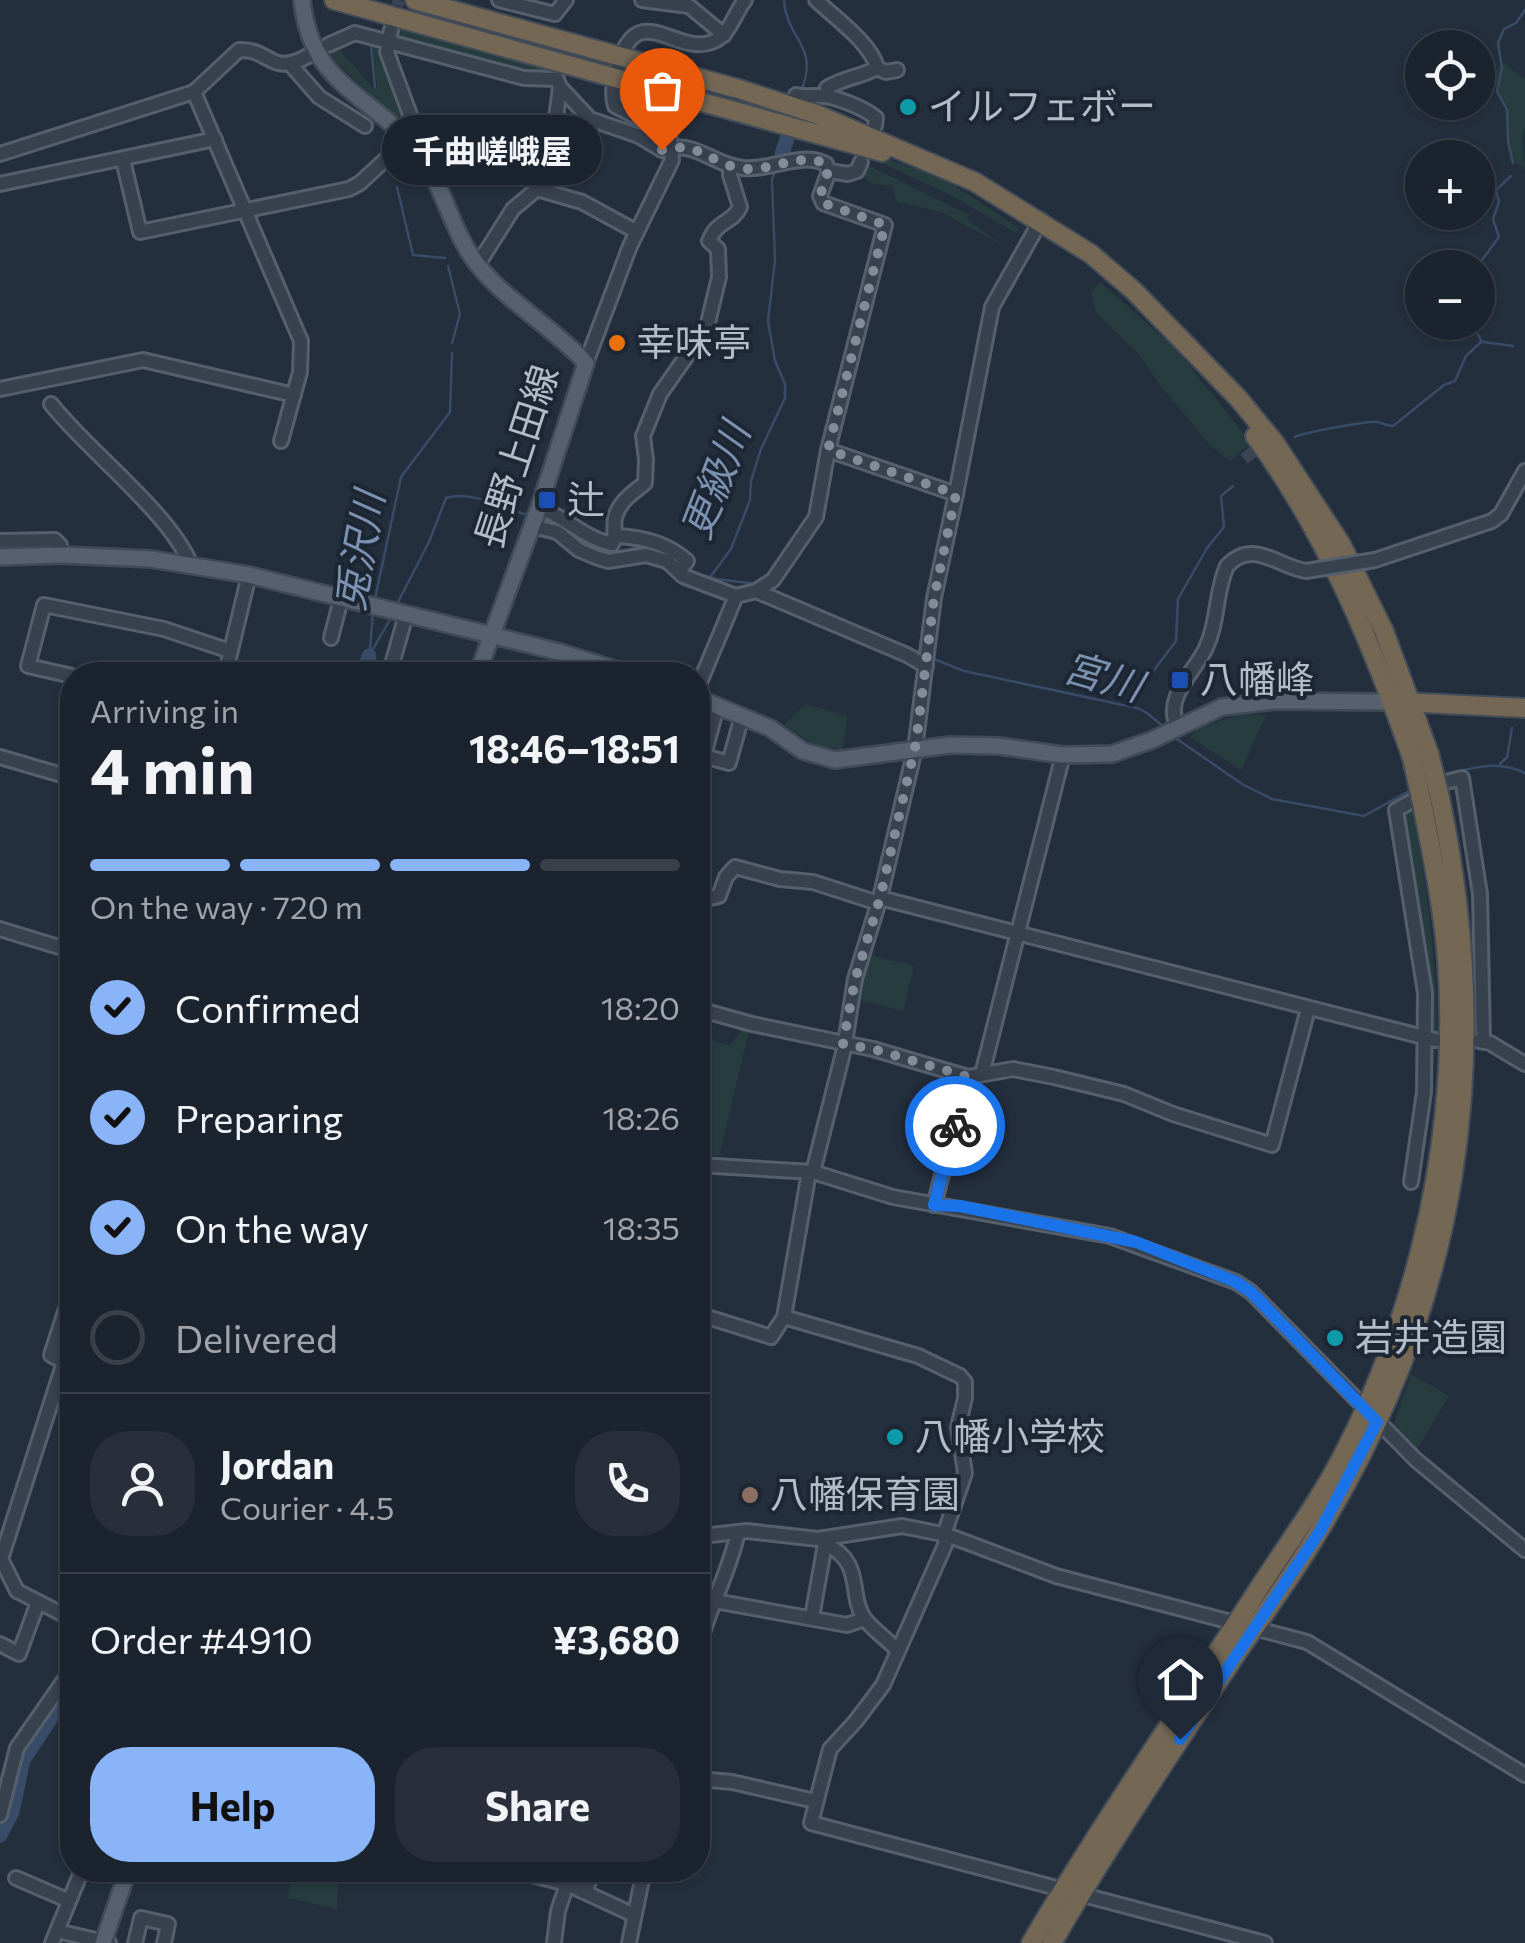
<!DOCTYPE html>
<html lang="en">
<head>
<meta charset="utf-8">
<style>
	:root { --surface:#1b232e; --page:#282f3a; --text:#f1f3f6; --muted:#a0a4aa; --line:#39404a; --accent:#8ab4f8 }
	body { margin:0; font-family:Commissioner,"Noto Sans JP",sans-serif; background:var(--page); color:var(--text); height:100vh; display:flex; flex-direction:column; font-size:38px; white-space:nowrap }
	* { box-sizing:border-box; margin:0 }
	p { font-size:32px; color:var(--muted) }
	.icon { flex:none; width:55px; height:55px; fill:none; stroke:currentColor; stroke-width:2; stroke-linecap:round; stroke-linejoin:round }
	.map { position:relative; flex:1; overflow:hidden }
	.drawer { position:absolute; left:60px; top:662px; width:650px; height:1220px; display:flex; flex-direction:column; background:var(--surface); border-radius:40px; box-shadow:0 2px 8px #0004,0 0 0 2px var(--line) }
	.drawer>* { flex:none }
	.fabs { position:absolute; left:1405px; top:30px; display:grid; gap:20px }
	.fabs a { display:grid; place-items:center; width:90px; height:90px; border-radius:50%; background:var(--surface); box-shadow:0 2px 8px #0004,0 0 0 2px var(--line); font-size:50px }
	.pin { position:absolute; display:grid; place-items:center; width:85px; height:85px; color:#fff; margin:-102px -42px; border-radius:50% 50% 50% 0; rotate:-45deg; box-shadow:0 0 10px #0007 }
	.pin .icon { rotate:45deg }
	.courier { position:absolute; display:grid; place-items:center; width:100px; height:100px; margin:-50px; border:8px solid #1a73e8; border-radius:50%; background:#fff; color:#222; box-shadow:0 2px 12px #0007 }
	.bubble { position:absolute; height:70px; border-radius:35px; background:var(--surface); box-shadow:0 2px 8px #0004,0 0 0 2px var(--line); font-size:32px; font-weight:700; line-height:70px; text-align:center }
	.summary em { font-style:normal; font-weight:700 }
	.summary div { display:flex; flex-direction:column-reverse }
	.summary { display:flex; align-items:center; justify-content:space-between; height:170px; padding:0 30px }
	h1 { font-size:65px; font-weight:700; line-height:75px }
	.bar { display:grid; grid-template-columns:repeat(4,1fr); gap:15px 10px; align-content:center; height:120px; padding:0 30px }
	.bar i { height:12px; border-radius:8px; background:var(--line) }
	.bar .selected { background:var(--accent) }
	.bar p { grid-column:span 4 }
	.line { display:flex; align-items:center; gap:25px; padding:0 30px; border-top:2px solid var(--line) }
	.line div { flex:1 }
	.round { display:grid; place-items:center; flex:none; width:105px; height:105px; border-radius:40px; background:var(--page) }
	ol { padding:0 30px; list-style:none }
	li { display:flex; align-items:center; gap:30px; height:110px }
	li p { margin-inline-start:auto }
	li .icon { padding:10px; border-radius:50%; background:var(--accent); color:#111; stroke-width:4 }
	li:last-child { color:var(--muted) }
	li i { width:55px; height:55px; border:5px solid var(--line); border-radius:50% }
	.cta { display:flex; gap:20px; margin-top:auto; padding:20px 30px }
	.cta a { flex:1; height:115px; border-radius:40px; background:var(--accent); color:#111; font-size:40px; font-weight:700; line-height:115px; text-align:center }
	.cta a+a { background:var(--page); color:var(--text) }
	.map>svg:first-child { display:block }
	.green { fill:#263c3f }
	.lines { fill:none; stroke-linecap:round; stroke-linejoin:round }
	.stream { stroke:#394c67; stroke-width:2.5 }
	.river { stroke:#394c67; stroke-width:15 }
	.minor-tunnel { stroke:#3a4453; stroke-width:12; stroke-dasharray:12 6; stroke-linecap:butt }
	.minor-casing { stroke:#565f6c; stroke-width:18 }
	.major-casing { stroke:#414a57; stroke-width:20 }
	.highway-casing { stroke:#434c59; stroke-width:22 }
	.minor { stroke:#38414e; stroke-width:12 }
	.major { stroke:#56606e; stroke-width:15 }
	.highway { stroke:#746855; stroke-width:18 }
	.minor-bridge-casing { stroke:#565f6c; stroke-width:18; stroke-linecap:butt }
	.highway-bridge-casing { stroke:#434c59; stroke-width:22; stroke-linecap:butt }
	.minor-bridge { stroke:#38414e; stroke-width:12 }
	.highway-bridge { stroke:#746855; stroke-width:18 }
	.done { stroke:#828b98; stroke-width:10; stroke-dasharray:0 18 }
	.route { stroke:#1a73e8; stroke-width:12 }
	.culture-dot { fill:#0f9aa8; stroke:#1d2633; stroke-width:4 }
	.food-dot { fill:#e8710a; stroke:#1d2633; stroke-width:4 }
	.transit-dot { fill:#1a4fb4; stroke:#1d2633; stroke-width:4 }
	.education-dot { fill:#8d6e63; stroke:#1d2633; stroke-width:4 }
	.labels { text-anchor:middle; stroke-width:8; stroke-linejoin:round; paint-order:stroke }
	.poi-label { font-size:38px; fill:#b4bcc9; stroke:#1d2633; text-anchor:start }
	.street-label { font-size:38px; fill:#b4bcc9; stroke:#1d2633 }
	.water-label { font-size:40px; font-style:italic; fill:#7c92b1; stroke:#1d2633 }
</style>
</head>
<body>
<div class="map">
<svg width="1525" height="1943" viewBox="0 0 1525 1943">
	<rect width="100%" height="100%" fill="#242f3e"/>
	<g class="green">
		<polygon points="398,27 552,69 553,72 525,74 400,39"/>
		<polygon points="373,42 379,44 409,130 334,60 330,50 340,50 373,88 377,88"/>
		<path d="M1503 63 1525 79V126L1522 137 1525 169C1497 151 1512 137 1506 112 1501 89 1492 97 1498 66Z"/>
		<polygon points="872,154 941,177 1019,228 1016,233 955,197 869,157"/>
		<polygon points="869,166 969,215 967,220 1007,248 941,212 897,202 892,186 869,183 864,176"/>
		<polygon points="1100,282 1174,347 1243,433 1249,444 1230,461 1210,445 1160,385 1139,354 1097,314 1091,293"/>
		<polygon points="806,704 847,716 843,750 815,745 784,725"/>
		<polygon points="1242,714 1266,715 1241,770 1190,737 1200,727"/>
		<path d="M1411 804C1426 881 1437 957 1437 1035L1430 1029 1426 967 1405 812Z"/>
		<polygon points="866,954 914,966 903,1011 855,999"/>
		<polygon points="745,1026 750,1027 719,1156 698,1155 698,1031 700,1036 730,1046"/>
		<polygon points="1411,1374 1449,1396 1418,1448 1412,1448 1393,1426"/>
		<polygon points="293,1870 339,1870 337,1909 288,1898"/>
	</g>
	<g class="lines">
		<g class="stream">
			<path d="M784 0C786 39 819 45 802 89"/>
			<polyline points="371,45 375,87"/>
			<polyline points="1513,163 1508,141 1507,110 1497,91 1502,68 1498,43 1504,29 1516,23 1525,10"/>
			<polyline points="397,187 413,255 445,258"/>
			<polyline points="448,266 460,314 452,343"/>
			<polyline points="1476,268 1499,237 1493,219 1499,202 1496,190 1511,176"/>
			<polyline points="1471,322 1481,340"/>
			<polyline points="1483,342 1513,346"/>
			<path d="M1295 437C1301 433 1372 420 1377 422 1383 423 1387 426 1393 426L1444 385 1455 381 1466 356 1482 341"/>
			<path d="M540 519C563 526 580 546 603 551 618 555 629 547 643 548 650 548 660 552 666 554"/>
			<polyline points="688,571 716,579 758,584"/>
			<polyline points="711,576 731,549 750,500 751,481 761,449 785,398 785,384 775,361 768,321 775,260 772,180 775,171"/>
			<polyline points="770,589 919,653"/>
			<polyline points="375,599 401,477 450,412 452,353"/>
			<path d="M397 604 429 542 446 498C470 490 504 508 527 515"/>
			<polyline points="370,649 373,612"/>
			<polyline points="369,656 392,616"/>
			<polyline points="931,658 964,671 1137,708 1147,713 1165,728"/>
			<polyline points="1136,694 1176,641 1178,599 1207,548 1224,527 1221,496 1233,486"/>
			<polyline points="1174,737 1242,784 1272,799 1364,816 1409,791"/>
			<polyline points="1500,764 1507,757 1512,728"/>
			<path d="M1444 776C1472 767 1498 760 1525 773"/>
		</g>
		<g class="river">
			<polyline points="782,154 788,136"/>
			<polyline points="364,675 369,656"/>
			<polyline points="0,1835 12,1812 23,1760 72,1686"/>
		</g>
		<g class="minor-tunnel">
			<polyline points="393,23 399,0"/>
			<polyline points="1244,459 1278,433"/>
		</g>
		<g class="minor-casing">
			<g id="minor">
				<polyline points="499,0 555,14 566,0"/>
				<polyline points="642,0 689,6 724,35"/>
				<path d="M816 0C834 17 872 44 877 68"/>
				<polyline points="328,45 355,33 524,78 557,79"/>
				<polyline points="291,65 319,97 365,126"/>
				<path d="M560 87 590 119 639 136 662 150C698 140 709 164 743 168 772 171 800 151 826 164L829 171 848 174 857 171 861 162"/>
				<polyline points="194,92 301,341 300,372 281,441"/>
				<path d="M829 96 827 88C842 78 861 77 877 68L886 72 897 70"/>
				<path d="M791 106 796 95C808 98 819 94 830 97 843 100 866 109 876 118L875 126"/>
				<path d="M0 154 194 92 239 50C272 49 270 77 308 56"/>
				<polyline points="123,160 140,232 349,189 360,183 416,131 387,52 391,30"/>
				<polyline points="0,184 215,139"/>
				<polyline points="537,189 582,202 637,232"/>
				<polyline points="476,262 482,258 513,209 537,189 552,149 560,87 558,82"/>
				<path d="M586 363 630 246 672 160 670 139 666 132 615 106C610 90 616 76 620 60 639 0 677 56 712 42 730 35 734 14 745 0"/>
				<polyline points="0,389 143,360 294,395"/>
				<path d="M51 404C88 451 170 513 191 565"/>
				<polyline points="828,450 885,225 823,203 820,196 829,171"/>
				<path d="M539 507C566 518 586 539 612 544 617 534 613 528 615 518 619 501 633 493 645 483L646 459 643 436 660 394 707 327 719 277 718 249 709 241C717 220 733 223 740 207L730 175V166"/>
				<polyline points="532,526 557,532 579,550 598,558 608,561 646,555 667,561 683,576 736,596"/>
				<path d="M616 536C643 537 667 543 687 561L679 572"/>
				<polyline points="0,541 55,540 60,545 62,555"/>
				<polyline points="1375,560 1492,521 1501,514 1525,471"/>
				<polyline points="756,591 907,655 926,666"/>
				<polyline points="331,638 341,599"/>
				<polyline points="225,675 249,575"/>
				<polyline points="389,675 406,615"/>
				<polyline points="72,676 28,666 44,605 164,629 230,651"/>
				<polyline points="698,687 736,596 756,591 773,580 816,517 828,450 956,494 992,307 1041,220"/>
				<polyline points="717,706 704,756 729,763 742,716"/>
				<path d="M1178 727C1163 700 1192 674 1205 650 1219 621 1215 592 1227 566 1253 538 1278 567 1306 571"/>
				<polyline points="0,757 72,778"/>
				<polyline points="698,893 710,898 719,896 726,877 735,867 780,879 813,882 878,903"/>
				<polyline points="880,898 1435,1040"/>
				<polyline points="0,929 72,951"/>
				<polyline points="698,1009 752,1024 873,1049 968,1077 1013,1069 1054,1077 1124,1094 1173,1114 1272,1145 1308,1009"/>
				<polyline points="1479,1041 1490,1043 1525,1064"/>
				<polyline points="982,1074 1063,755"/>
				<polyline points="698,1165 813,1172 893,1197 1110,1236 1236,1282 1251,1292 1416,1460 1525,1550"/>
				<polyline points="813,1172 844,1049 855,979 880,898 915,749 934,598 956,494"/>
				<polyline points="1411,1182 1424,1092 1425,993 1396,810 1446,782 1462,778 1480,894 1483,1041"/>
				<polyline points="934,1205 968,1077"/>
				<polyline points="72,1290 51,1355 72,1366"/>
				<polyline points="698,1314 771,1337 784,1317 809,1172"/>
				<polyline points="784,1317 918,1356 960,1376 965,1382 965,1398 958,1427 965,1473 946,1529 945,1545 883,1685 855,1722 830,1749 811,1823 1265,1943"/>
				<polyline points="64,1362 1,1559 17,1591 72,1619"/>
				<polyline points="698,1532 711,1535 747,1531 818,1539 902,1526 947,1535 1056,1576 1307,1642 1525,1775"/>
				<path d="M823 1538 825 1544C865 1562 848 1595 864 1618 872 1629 888 1640 898 1651"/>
				<polyline points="698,1598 847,1625 864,1619"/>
				<polyline points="812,1617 825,1544"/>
				<polyline points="0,1644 19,1654 38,1602"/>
				<path d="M698 1650C708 1609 729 1574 738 1532"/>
				<polyline points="698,1779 732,1782 815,1801"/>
				<polyline points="0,1815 17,1748 72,1669"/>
				<polyline points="513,1870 567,1884 634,1915"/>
				<polyline points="16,1878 67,1900"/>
				<polyline points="586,1892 592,1870"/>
				<polyline points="57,1931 109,1943"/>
				<polyline points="52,1943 82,1870"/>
				<polyline points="135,1943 141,1918 168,1924 164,1943"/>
				<polyline points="554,1943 558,1911 567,1884"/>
				<polyline points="629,1943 644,1870"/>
			</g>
		</g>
		<g class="major-casing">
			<g id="major">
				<path d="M302 0C311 86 368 92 415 148 444 183 450 229 477 264 507 302 553 327 586 363L539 507 477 675"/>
				<polyline points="0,557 62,555 151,559 249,575 559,652 634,675"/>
				<polyline points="698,698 770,728 803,751 835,760 950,745 999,746 1063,755 1112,754 1152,740 1222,707 1275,701 1392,702"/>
				<polyline points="103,1943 128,1870"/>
			</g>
		</g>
		<g class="highway-casing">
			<g id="highway">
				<polyline points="334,0 882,152"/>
				<polyline points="415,0 739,89 816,114 975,182 1091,254 1134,291 1238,398 1275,443 1341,544 1384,631 1429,753"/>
				<path d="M1255 436C1326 533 1373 646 1412 758"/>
				<polyline points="1403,702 1525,708"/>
				<path d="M1031 1943C1100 1826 1178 1713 1252 1599 1283 1550 1319 1503 1345 1451 1421 1303 1459 1126 1447 960 1443 907 1432 855 1422 803"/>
				<path d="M1052 1943C1110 1843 1175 1747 1239 1650 1266 1611 1295 1572 1319 1531 1459 1301 1495 1060 1440 798"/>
			</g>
		</g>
		<use href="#minor" class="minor"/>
		<use href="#major" class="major"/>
		<use href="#highway" class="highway"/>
		<g class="minor-bridge-casing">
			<polyline id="minor-bridge" points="1306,571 1375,560"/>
		</g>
		<g class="highway-bridge-casing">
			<g id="highway-bridge">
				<polyline points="1429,753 1440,798"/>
				<polyline points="1412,758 1422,803"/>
			</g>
		</g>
		<use href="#minor-bridge" class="minor-bridge"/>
		<use href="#highway-bridge" class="highway-bridge"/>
	</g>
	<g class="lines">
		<path class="done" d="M662 150C700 139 712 167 747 169 775 170 801 152 826 164L828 171 820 196 823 203 885 225 828 450 956 494 934 598 916 743 880 898 855 980 843 1044 873 1049 968 1077 955 1126"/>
		<polyline class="route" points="955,1126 934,1205 960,1206 1136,1242 1236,1282 1251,1292 1377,1422 1320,1531 1180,1739"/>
	</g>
	<g class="culture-dot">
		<circle cx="908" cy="107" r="10"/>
		<circle cx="1335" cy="1338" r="10"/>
		<circle cx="895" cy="1437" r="10"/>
	</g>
	<circle class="food-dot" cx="617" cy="343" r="10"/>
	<g class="transit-dot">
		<rect x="537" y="490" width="20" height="20" rx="5"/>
		<rect x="1170" y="670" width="20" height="20" rx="5"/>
	</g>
	<circle class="education-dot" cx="750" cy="1495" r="10"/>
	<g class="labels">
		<g class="poi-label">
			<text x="928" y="120">イルフェボー</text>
			<text x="637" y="356">幸味亭</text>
			<text x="567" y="513">辻</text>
			<text x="1200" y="693">八幡峰</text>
			<text x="1355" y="1351">岩井造園</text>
			<text x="915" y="1450">八幡小学校</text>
			<text x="770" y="1508">八幡保育園</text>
		</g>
		<g class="street-label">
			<text transform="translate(517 457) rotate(-72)" y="13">長野上田線</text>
		</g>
		<g class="water-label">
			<text transform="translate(716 481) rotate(-69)" y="14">更級川</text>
			<text transform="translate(360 551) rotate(-80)" y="14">兎沢川</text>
			<text transform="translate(1103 677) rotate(16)" y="14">宮川</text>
		</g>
	</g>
</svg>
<div class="fabs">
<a><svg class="icon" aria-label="locate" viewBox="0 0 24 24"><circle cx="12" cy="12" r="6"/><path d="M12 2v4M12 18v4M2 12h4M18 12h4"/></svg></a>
<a>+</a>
<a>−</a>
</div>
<div class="pin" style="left:662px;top:150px;background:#ea580c"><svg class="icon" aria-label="bag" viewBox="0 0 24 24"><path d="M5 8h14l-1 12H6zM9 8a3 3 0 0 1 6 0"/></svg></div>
<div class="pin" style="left:1180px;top:1739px;background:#1f2937"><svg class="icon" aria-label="home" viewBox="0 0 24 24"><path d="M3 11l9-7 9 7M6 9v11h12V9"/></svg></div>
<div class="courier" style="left:955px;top:1126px"><svg class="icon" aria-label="bike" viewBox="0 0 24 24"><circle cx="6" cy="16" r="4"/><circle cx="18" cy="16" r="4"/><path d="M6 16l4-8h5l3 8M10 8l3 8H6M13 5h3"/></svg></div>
<div class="bubble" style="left:382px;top:115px;width:220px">千曲嵯峨屋</div>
<section class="drawer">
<div class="summary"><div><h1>4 min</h1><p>Arriving in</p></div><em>18:46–18:51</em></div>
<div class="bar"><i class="selected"></i><i class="selected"></i><i class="selected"></i><i></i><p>On the way · 720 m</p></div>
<ol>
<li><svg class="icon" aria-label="check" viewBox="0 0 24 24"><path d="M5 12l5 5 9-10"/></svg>Confirmed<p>18:20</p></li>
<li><svg class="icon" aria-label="check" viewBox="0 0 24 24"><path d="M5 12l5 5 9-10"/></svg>Preparing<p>18:26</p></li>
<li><svg class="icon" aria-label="check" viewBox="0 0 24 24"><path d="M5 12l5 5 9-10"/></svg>On the way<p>18:35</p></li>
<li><i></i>Delivered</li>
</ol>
<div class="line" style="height:180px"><a class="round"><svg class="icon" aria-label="person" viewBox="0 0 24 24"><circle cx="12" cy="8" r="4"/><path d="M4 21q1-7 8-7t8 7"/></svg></a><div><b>Jordan</b><p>Courier · 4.5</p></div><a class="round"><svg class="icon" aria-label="phone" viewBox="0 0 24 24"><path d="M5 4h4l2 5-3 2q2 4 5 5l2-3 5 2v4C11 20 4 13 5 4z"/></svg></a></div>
<div class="line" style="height:130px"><div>Order #4910</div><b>¥3,680</b></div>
<div class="cta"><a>Help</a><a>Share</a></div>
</section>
</div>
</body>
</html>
